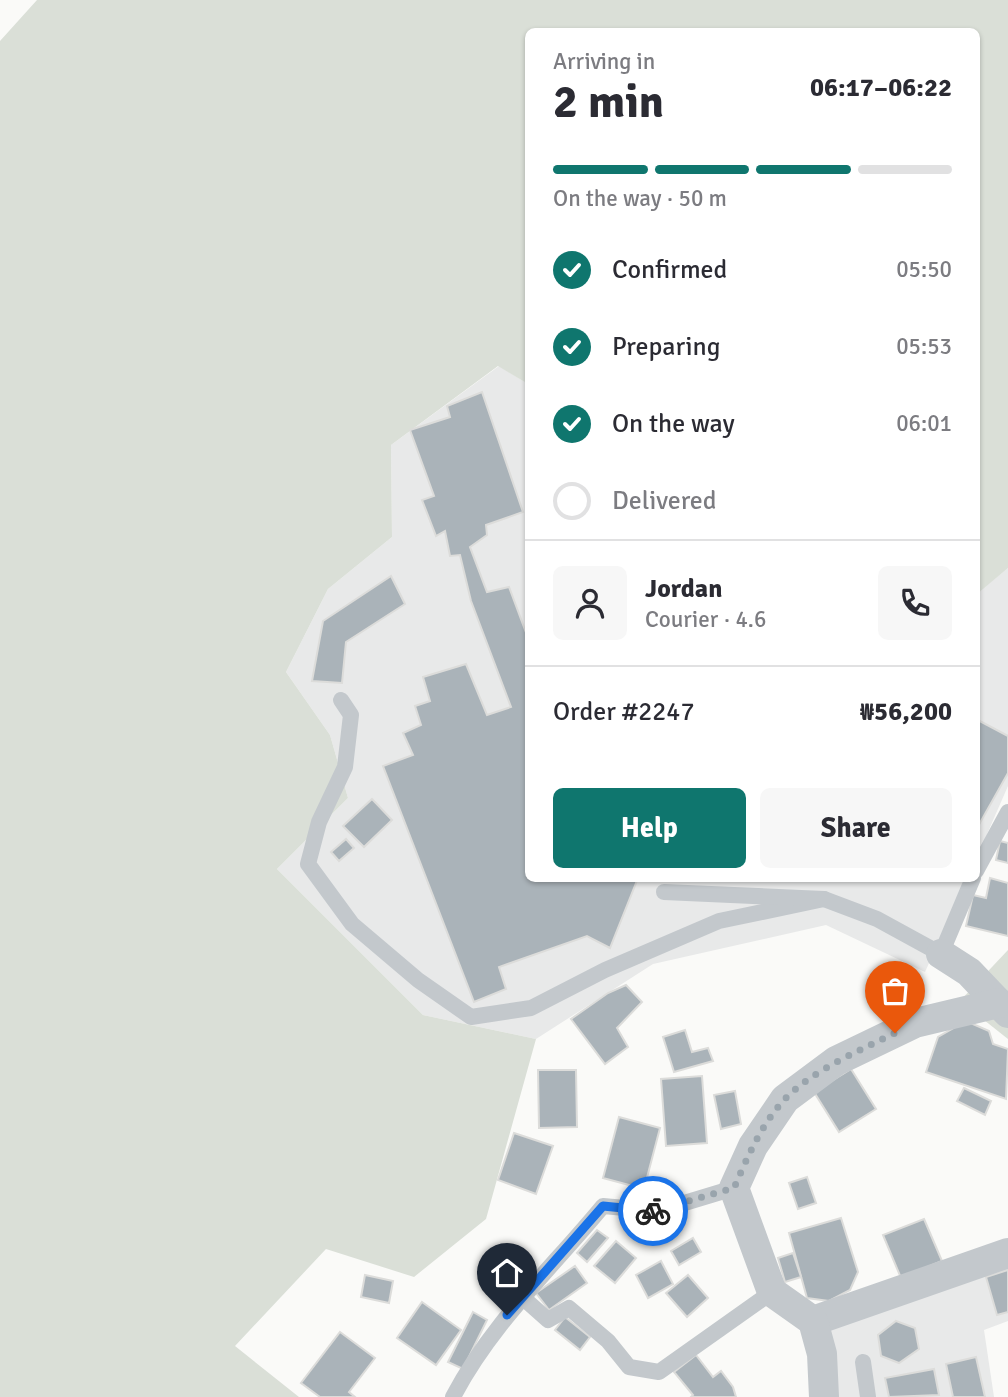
<!DOCTYPE html>
<html lang="en">
<head>
<meta charset="utf-8">
<style>
	:root { --surface:#fff; --page:#f7f7f7; --text:#2b2b33; --muted:#7c7c81; --line:#e1e1e2; --accent:#0f766e }
	body { margin:0; font-family:Signika,sans-serif; background:var(--page); color:var(--text); height:100vh; display:flex; flex-direction:column; font-size:26px; white-space:nowrap }
	* { box-sizing:border-box; margin:0 }
	p { font-size:23px; color:var(--muted) }
	.icon { flex:none; width:38px; height:38px; fill:none; stroke:currentColor; stroke-width:2; stroke-linecap:round; stroke-linejoin:round }
	.map { position:relative; flex:1; overflow:hidden }
	.side { position:absolute; left:525px; top:28px; width:455px; height:854px; display:flex; flex-direction:column; background:var(--surface); border-radius:10px; box-shadow:0 2px 5px #0004 }
	.side>* { flex:none }
	.pin { position:absolute; display:grid; place-items:center; width:60px; height:60px; color:#fff; margin:-72px -30px; border-radius:50% 50% 50% 0; rotate:-45deg; box-shadow:0 0 7px #0007 }
	.pin .icon { rotate:45deg }
	.courier { position:absolute; display:grid; place-items:center; width:70px; height:70px; margin:-35px; border:5px solid #1a73e8; border-radius:50%; background:#fff; color:#222; box-shadow:0 2px 9px #0007 }
	.summary em { font-style:normal; font-weight:800 }
	.summary div { display:flex; flex-direction:column-reverse }
	.summary { display:flex; align-items:center; justify-content:space-between; height:119px; padding:0 28px }
	h1 { font-size:46px; font-weight:800; line-height:52px }
	.bar { display:grid; grid-template-columns:repeat(4,1fr); gap:10px 7px; align-content:center; height:84px; padding:0 28px }
	.bar i { height:9px; border-radius:5px; background:var(--line) }
	.bar .selected { background:var(--accent) }
	.bar p { grid-column:span 4 }
	.line { display:flex; align-items:center; gap:18px; padding:0 28px; border-top:2px solid var(--line) }
	.line div { flex:1 }
	.round { display:grid; place-items:center; flex:none; width:74px; height:74px; border-radius:10px; background:var(--page) }
	ol { padding:0 28px; list-style:none }
	li { display:flex; align-items:center; gap:21px; height:77px }
	li p { margin-inline-start:auto }
	li .icon { padding:7px; border-radius:50%; background:var(--accent); color:#fff; stroke-width:4 }
	li:last-child { color:var(--muted) }
	li i { width:38px; height:38px; border:4px solid var(--line); border-radius:50% }
	.button { display:flex; gap:14px; margin-top:auto; padding:14px 28px }
	.button a { flex:1; height:80px; border-radius:10px; background:var(--accent); color:#fff; font-size:28px; font-weight:800; line-height:80px; text-align:center }
	.button a+a { background:var(--page); color:var(--text) }
	.map>svg:first-child { display:block }
	.built { fill:#e8e9e9 }
	.green { fill:#dadfd7 }
	.building { fill:#aab3b9; stroke:#dcdcda; stroke-width:2 }
	.lines { fill:none; stroke-linecap:round; stroke-linejoin:round }
	.service { stroke:#c3c8cc; stroke-width:16 }
	.minor { stroke:#c3c8cc; stroke-width:30 }
	.done { stroke:#99a4ac; stroke-width:7; stroke-dasharray:0 12.6 }
	.route { stroke:#1a73e8; stroke-width:9 }
</style>
</head>
<body>
<div class="map">
<svg width="1008" height="1397" viewBox="0 0 1008 1397">
	<rect width="100%" height="100%" fill="#fafaf8"/>
	<g class="built">
		<polygon points="499,366 528,384 528,878 967,879 925,972 826,925 653,964 536,1039 423,1015 277,869 348,798 330,735 286,672 328,589 392,537 391,445"/>
		<polygon points="1008,568 1008,786 977,857 976,594"/>
		<polygon points="1008,1262 1008,1321 984,1330 994,1397 821,1397 809,1329"/>
	</g>
	<g class="green">
		<polygon points="37,0 1008,0 1008,568 977,594 976,32 528,32 528,384 498,366 391,445 392,537 328,589 286,672 330,735 348,798 277,869 423,1015 536,1039 486,1219 414,1277 326,1249 235,1346 299,1397 0,1397 0,41"/>
		<polygon points="1008,950 1008,1039 960,1001"/>
	</g>
	<g class="building">
		<polygon points="482,392 523,512 486,525 487,535 470,547 487,592 509,587 528,638 528,878 638,878 610,948 587,936 499,967 506,989 474,1002 383,766 413,755 403,733 421,725 415,706 430,701 423,677 466,664 487,715 511,707 471,601 460,555 450,556 445,531 436,536 422,500 434,496 410,430 450,417 447,406"/>
		<polygon points="391,576 405,604 346,642 342,683 312,681 323,621"/>
		<polygon points="976,719 1008,736 1008,773 976,830"/>
		<polygon points="372,799 392,820 364,847 343,826"/>
		<polygon points="346,839 354,848 339,861 331,852"/>
		<polygon points="1000,841 1008,843 1008,863 996,860"/>
		<polygon points="990,878 1008,883 1008,936 966,926 973,895 986,898"/>
		<polygon points="626,985 642,1002 617,1028 628,1047 605,1064 571,1019 608,993"/>
		<polygon points="906,1003 910,1017 887,1023 883,1009"/>
		<polygon points="966,1021 989,1031 993,1044 1008,1049 1006,1099 926,1072 938,1037"/>
		<polygon points="685,1030 692,1052 708,1048 713,1061 674,1072 663,1037"/>
		<polygon points="851,1069 876,1109 839,1132 814,1092"/>
		<polygon points="538,1070 576,1070 577,1127 539,1128"/>
		<polygon points="702,1076 707,1143 666,1146 661,1079"/>
		<polygon points="964,1088 991,1101 985,1115 957,1101"/>
		<polygon points="735,1091 741,1124 721,1129 714,1095"/>
		<polygon points="619,1117 660,1128 644,1189 603,1178"/>
		<polygon points="514,1133 553,1146 536,1194 498,1180"/>
		<polygon points="807,1177 816,1203 798,1209 789,1183"/>
		<polygon points="841,1218 858,1272 850,1290 829,1301 807,1298 789,1233"/>
		<polygon points="924,1219 942,1261 901,1278 883,1235"/>
		<polygon points="597,1230 608,1238 587,1262 577,1253"/>
		<polygon points="693,1238 701,1252 679,1265 671,1251"/>
		<polygon points="616,1241 636,1258 615,1283 594,1266"/>
		<polygon points="793,1253 801,1277 785,1282 778,1258"/>
		<polygon points="661,1261 673,1284 648,1298 636,1275"/>
		<polygon points="575,1266 587,1283 549,1310 536,1293"/>
		<polygon points="1008,1270 1008,1312 997,1315 986,1277"/>
		<polygon points="365,1275 393,1281 389,1303 361,1297"/>
		<polygon points="688,1275 708,1298 687,1317 666,1293"/>
		<polygon points="422,1302 461,1330 436,1365 397,1338"/>
		<polygon points="473,1312 487,1320 463,1369 448,1362"/>
		<polygon points="565,1317 590,1337 580,1350 555,1330"/>
		<polygon points="896,1321 915,1328 919,1349 899,1363 881,1356 878,1335"/>
		<polygon points="340,1332 375,1358 349,1392 355,1397 320,1397 301,1383"/>
		<polygon points="696,1355 713,1377 721,1371 733,1387 736,1397 691,1397 693,1395 674,1372"/>
		<polygon points="976,1357 985,1397 953,1397 946,1364"/>
		<polygon points="934,1369 939,1395 889,1397 885,1378"/>
	</g>
	<g class="lines">
		<g class="service">
			<polyline points="341,700 351,715 345,767 319,822 308,864 352,924 418,980 471,1017 531,1008 605,970 719,921 824,899"/>
			<polyline points="976,871 1008,812"/>
			<polyline points="664,892 824,899 877,919 941,954 973,878"/>
			<polyline points="521,1296 548,1320 569,1308 608,1341 629,1367 659,1372 772,1292"/>
			<polyline points="863,1362 868,1397"/>
			<path d="M453 1397C491 1324 551 1269 603 1206L658 1211 734 1188"/>
		</g>
		<g class="minor">
			<polyline points="941,954 969,972 1008,1013"/>
			<polyline points="813,1321 1008,1253"/>
			<polyline points="824,1397 822,1354 813,1321 772,1292 734,1188 753,1146 785,1099 836,1061 915,1023 999,1003"/>
		</g>
	</g>
	<g class="lines">
		<path class="done" d="M653 1211 734 1188C747 1158 762 1123 785 1099 810 1072 862 1049 895 1033"/>
		<polyline class="route" points="507,1315 603,1206 653,1211"/>
	</g>
</svg>
<div class="pin" style="left:895px;top:1033px;background:#ea580c"><svg class="icon" aria-label="bag" viewBox="0 0 24 24"><path d="M5 8h14l-1 12H6zM9 8a3 3 0 0 1 6 0"/></svg></div>
<div class="pin" style="left:507px;top:1315px;background:#1f2937"><svg class="icon" aria-label="home" viewBox="0 0 24 24"><path d="M3 11l9-7 9 7M6 9v11h12V9"/></svg></div>
<div class="courier" style="left:653px;top:1211px"><svg class="icon" aria-label="bike" viewBox="0 0 24 24"><circle cx="6" cy="16" r="4"/><circle cx="18" cy="16" r="4"/><path d="M6 16l4-8h5l3 8M10 8l3 8H6M13 5h3"/></svg></div>
<section class="side">
<div class="summary"><div><h1>2 min</h1><p>Arriving in</p></div><em>06:17–06:22</em></div>
<div class="bar"><i class="selected"></i><i class="selected"></i><i class="selected"></i><i></i><p>On the way · 50 m</p></div>
<ol>
<li><svg class="icon" aria-label="check" viewBox="0 0 24 24"><path d="M5 12l5 5 9-10"/></svg>Confirmed<p>05:50</p></li>
<li><svg class="icon" aria-label="check" viewBox="0 0 24 24"><path d="M5 12l5 5 9-10"/></svg>Preparing<p>05:53</p></li>
<li><svg class="icon" aria-label="check" viewBox="0 0 24 24"><path d="M5 12l5 5 9-10"/></svg>On the way<p>06:01</p></li>
<li><i></i>Delivered</li>
</ol>
<div class="line" style="height:126px"><a class="round"><svg class="icon" aria-label="person" viewBox="0 0 24 24"><circle cx="12" cy="8" r="4"/><path d="M4 21q1-7 8-7t8 7"/></svg></a><div><b>Jordan</b><p>Courier · 4.6</p></div><a class="round"><svg class="icon" aria-label="phone" viewBox="0 0 24 24"><path d="M5 4h4l2 5-3 2q2 4 5 5l2-3 5 2v4C11 20 4 13 5 4z"/></svg></a></div>
<div class="line" style="height:91px"><div>Order #2247</div><b>₩56,200</b></div>
<div class="button"><a>Help</a><a>Share</a></div>
</section>
</div>
</body>
</html>
